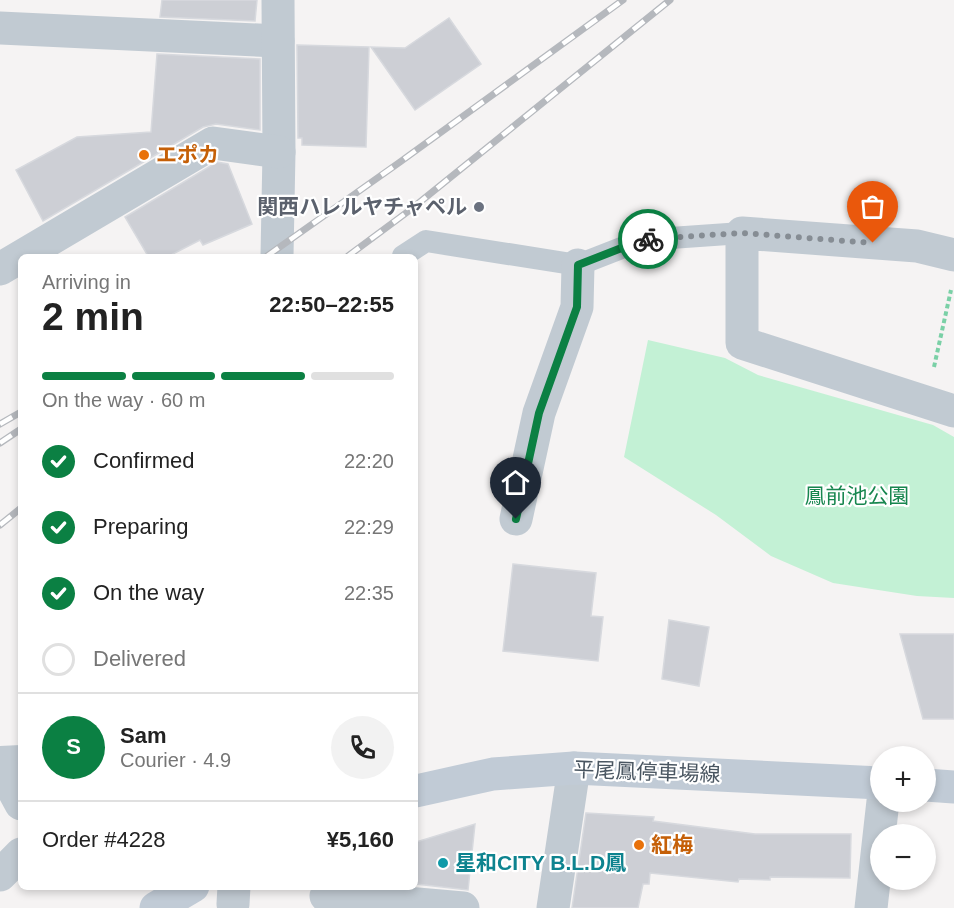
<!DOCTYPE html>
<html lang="en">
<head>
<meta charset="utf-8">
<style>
	:root { --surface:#fff; --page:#f2f2f2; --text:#222; --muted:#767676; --line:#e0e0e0; --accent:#0b8043 }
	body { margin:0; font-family:Helvetica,"Noto Sans JP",sans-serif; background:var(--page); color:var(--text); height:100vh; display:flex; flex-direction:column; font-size:22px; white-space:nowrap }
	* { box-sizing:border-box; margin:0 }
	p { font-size:20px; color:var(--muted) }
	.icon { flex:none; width:33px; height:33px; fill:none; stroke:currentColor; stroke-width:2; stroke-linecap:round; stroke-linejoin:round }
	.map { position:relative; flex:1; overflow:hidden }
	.drawer { position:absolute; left:18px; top:254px; width:400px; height:636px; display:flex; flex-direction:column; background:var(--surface); border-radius:9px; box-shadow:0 3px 9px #0003 }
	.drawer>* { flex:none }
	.fabs { position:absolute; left:870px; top:746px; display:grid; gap:12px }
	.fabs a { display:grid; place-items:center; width:66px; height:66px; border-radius:50%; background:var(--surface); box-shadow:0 3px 9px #0003; font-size:30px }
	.pin { position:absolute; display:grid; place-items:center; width:51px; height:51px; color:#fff; margin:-62px -26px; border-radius:50% 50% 50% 0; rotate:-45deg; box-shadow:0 0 6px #0007 }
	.pin .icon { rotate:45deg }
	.courier { position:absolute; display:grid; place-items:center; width:60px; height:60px; margin:-30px; border:4px solid #0b8043; border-radius:50%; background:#fff; color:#222; box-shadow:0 2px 8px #0007 }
	.summary em { font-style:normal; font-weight:800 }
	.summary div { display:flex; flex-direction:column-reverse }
	.summary { display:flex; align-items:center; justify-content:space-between; height:102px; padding:0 24px }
	h1 { font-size:39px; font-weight:800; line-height:45px }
	.bar { display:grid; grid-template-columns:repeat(4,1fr); gap:9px 6px; align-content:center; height:72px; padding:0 24px }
	.bar i { height:8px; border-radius:4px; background:var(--line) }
	.bar .current { background:var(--accent) }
	.bar p { grid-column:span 4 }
	.line { display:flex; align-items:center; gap:15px; padding:0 24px; border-top:2px solid var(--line) }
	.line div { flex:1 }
	.round { display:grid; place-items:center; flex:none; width:63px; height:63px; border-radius:32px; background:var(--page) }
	ol { padding:0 24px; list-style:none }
	li { display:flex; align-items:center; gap:18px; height:66px }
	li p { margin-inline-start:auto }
	li .icon { padding:6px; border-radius:50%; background:var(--accent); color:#fff; stroke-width:4 }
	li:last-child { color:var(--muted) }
	li i { width:33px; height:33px; border:3px solid var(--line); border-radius:50% }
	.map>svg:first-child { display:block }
	.green { fill:#c3f1d5 }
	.building { fill:#cdcfd5; stroke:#d7d9de; stroke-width:1.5 }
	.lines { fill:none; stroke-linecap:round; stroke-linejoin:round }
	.path { stroke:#7ad0a6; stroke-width:4; stroke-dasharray:4.5 3; stroke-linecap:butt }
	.service { stroke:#c1cad2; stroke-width:22 }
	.minor { stroke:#c1cad2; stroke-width:33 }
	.tertiary { stroke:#c1cad2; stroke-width:33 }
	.secondary { stroke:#c1cbd6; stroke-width:33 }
	.rail-casing { stroke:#b5b8bd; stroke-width:7 }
	.rail { stroke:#fff; stroke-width:4.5; stroke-dasharray:14; stroke-linecap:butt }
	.done { stroke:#868d94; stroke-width:6; stroke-dasharray:0 10.8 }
	.route { stroke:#0b8043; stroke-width:8 }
	.food-dot { fill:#e8710a; stroke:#fff; stroke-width:2 }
	.worship-dot { fill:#6b7280; stroke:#fff; stroke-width:2 }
	.culture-dot { fill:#0f9aa8; stroke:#fff; stroke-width:2 }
	.labels { text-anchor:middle; stroke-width:4.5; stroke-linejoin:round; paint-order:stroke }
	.food-label { font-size:21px; font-weight:bold; fill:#c56008; stroke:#fff; text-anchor:start }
	.worship-label { font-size:21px; font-weight:bold; fill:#5b616d; stroke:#fff; text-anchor:end }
	.park-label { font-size:21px; fill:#17864f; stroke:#fff }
	.street-label { font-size:21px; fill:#4a5661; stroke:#fff }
	.culture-label { font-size:21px; font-weight:bold; fill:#0d838f; stroke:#fff; text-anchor:start }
</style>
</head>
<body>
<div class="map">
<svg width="954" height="908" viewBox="0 0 954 908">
	<rect width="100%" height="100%" fill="#f5f3f3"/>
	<polygon class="green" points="648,340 725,358 758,375 933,425 954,437 954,598 917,596 833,583 771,556 716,515 624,457"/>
	<g class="building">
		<polygon points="162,0 257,0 255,21 160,17"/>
		<polygon points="449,18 481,64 415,110 371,47 405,48"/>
		<polygon points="297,45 369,47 366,147 302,145 302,138 298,138"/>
		<polygon points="157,54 260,59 260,130 216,124 203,127 43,221 16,170 77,137 151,132"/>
		<polygon points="217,162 228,164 252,224 203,245 200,240 169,256 148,256 125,217"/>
		<polygon points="513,564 596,573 591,616 603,617 598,661 503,651"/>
		<polygon points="669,620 709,627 699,686 662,679"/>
		<polygon points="900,634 954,634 954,719 923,719"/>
		<polygon points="586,813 654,817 653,821 755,834 851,834 850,878 770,877 770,880 739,879 738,882 650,873 649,884 643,884 638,908 572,908"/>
		<polygon points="475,824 468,890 416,884 416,842"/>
	</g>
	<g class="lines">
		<polyline class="path" points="934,367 951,290"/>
		<g class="service">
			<polyline points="403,256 426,241 578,265 642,240 742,233"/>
			<polyline points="0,757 21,756"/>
		</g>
		<g class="minor">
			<polyline points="0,28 278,41"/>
			<polyline points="954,255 917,246 742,233 742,343 954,411"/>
			<polyline points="277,256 279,152 278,0"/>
			<polyline points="0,269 213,143 279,152"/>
			<polyline points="516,519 539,413 577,307 578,265"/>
			<polyline points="326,896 463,908"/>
			<polyline points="233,904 234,886"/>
			<polyline points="553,908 574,768"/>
			<polyline points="871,908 883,801"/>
		</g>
		<g class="tertiary">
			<polyline points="0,771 4,773 21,804"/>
			<polyline points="0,875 21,854"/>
		</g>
		<g class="secondary">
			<polyline points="926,785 954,787"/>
			<polyline points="416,791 493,774 574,768 880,783"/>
			<polyline points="156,908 193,886"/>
		</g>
		<g class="rail-casing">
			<g id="rail">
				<polyline points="267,256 400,162 623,0"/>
				<polyline points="348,256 410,210 670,0"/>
				<polyline points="0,424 21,412"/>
				<polyline points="0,443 21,429"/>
				<polyline points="0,525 21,508"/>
			</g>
		</g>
		<use href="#rail" class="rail"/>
	</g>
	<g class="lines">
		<polyline class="done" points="648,239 742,233 873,243"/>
		<polyline class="route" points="516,519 539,413 577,307 578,265 642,240 648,239"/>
	</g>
	<g class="food-dot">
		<circle cx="144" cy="155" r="6"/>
		<circle cx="639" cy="845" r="6"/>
	</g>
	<circle class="worship-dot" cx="479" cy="207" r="6"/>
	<circle class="culture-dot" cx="443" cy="863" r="6"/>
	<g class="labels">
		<g class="food-label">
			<text x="156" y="162">エポカ</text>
			<text x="651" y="852">紅梅</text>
		</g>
		<g class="worship-label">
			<text x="467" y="214">関西ハレルヤチャペル</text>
		</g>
		<g class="park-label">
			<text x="857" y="503">鳳前池公園</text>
		</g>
		<g class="street-label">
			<text transform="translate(647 772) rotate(2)" y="7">平尾鳳停車場線</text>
		</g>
		<g class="culture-label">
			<text x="455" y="870">星和CITY B.L.D鳳</text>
		</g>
	</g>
</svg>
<div class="fabs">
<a>+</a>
<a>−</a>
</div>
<div class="pin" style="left:873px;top:243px;background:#ea580c"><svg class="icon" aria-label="bag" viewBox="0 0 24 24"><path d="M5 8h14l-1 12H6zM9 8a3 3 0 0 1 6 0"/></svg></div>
<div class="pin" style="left:516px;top:519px;background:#1f2937"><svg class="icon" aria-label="home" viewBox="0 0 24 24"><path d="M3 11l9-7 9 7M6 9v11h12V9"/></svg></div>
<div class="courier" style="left:648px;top:239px"><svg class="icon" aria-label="bike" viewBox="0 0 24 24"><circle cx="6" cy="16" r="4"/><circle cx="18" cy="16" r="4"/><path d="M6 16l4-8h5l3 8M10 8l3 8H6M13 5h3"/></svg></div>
<section class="drawer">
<div class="summary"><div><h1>2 min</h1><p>Arriving in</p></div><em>22:50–22:55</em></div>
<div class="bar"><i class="current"></i><i class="current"></i><i class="current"></i><i></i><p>On the way · 60 m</p></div>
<ol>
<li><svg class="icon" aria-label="check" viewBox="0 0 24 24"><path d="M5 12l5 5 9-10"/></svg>Confirmed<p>22:20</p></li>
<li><svg class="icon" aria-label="check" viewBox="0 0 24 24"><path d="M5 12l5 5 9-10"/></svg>Preparing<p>22:29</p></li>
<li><svg class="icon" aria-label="check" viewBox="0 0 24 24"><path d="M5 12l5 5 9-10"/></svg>On the way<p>22:35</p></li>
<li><i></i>Delivered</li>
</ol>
<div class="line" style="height:108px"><b class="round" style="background:var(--accent);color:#fff">S</b><div><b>Sam</b><p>Courier · 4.9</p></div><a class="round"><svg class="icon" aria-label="phone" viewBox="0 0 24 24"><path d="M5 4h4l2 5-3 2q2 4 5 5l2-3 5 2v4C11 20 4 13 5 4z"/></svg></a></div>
<div class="line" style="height:78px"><div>Order #4228</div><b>¥5,160</b></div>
</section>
</div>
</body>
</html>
